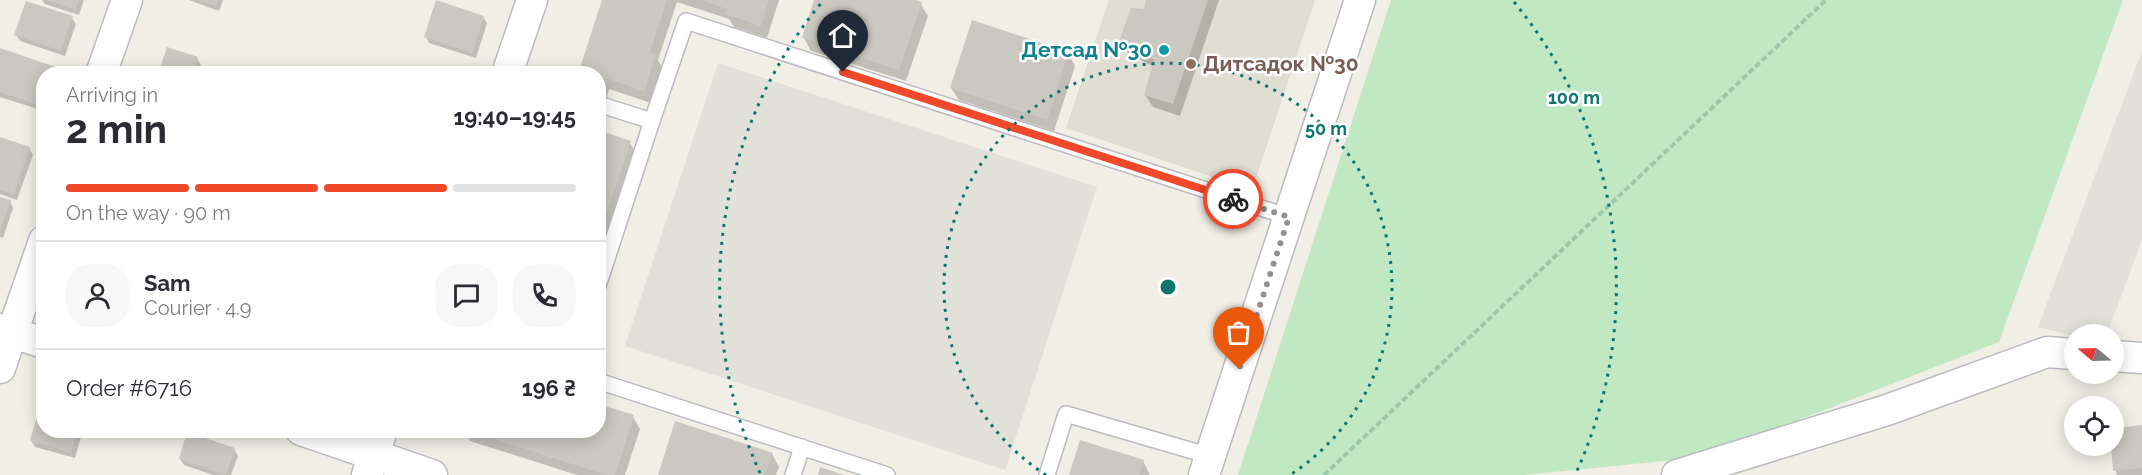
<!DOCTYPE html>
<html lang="en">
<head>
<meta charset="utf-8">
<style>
	:root { --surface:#fff; --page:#f7f7f7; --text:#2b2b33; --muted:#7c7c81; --line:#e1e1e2; --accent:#f0482a }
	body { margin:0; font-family:Raleway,sans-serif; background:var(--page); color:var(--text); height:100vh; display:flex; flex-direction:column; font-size:22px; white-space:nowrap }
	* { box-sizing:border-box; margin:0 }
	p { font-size:20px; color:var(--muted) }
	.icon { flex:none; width:33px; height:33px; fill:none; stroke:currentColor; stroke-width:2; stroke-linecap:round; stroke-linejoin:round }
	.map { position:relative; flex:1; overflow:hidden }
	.drawer { position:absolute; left:36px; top:66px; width:570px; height:372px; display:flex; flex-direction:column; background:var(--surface); border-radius:24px; box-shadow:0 3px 15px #0003 }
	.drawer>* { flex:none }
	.needle { width:39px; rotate:289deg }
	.buttons { position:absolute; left:2064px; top:324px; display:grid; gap:12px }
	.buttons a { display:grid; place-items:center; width:60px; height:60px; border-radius:50%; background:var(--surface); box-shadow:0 3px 15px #0003; font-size:30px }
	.pin { position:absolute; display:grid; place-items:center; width:51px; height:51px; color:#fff; margin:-62px -26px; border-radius:50% 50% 50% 0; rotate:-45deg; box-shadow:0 0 6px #0007 }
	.pin .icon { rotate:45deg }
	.courier { position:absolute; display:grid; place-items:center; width:60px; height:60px; margin:-30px; border:4px solid #f0482a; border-radius:50%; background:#fff; color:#222; box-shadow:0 2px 8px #0007 }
	.summary em { font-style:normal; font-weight:700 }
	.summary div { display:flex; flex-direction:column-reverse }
	.summary { display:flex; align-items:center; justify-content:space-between; height:102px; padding:0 30px }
	h1 { font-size:39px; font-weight:700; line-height:45px }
	.bar { display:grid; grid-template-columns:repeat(4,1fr); gap:9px 6px; align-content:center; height:72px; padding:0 30px }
	.bar i { height:8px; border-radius:4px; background:var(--line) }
	.bar .active { background:var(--accent) }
	.bar p { grid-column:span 4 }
	.line { display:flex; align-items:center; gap:15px; padding:0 30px; border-top:2px solid var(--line) }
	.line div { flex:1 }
	.round { display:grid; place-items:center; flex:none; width:63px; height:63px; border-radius:24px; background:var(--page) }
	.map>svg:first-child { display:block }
	.industrial { fill:#e1e0d9 }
	.education { fill:#e0ddd3 }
	.green { fill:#c0e8c3 }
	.shadow { fill:#0003 }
	.building { fill:#cbc8c2 }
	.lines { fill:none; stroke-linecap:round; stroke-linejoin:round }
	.service-casing { stroke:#babcc1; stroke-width:18 }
	.minor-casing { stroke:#babcc1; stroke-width:33 }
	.path { stroke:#99c9aa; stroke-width:4; stroke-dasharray:6 3; stroke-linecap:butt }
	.service { stroke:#fff; stroke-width:15 }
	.minor { stroke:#fff; stroke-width:30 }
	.done { stroke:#909292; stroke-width:6; stroke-dasharray:0 10.8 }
	.route { stroke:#f0482a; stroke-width:8 }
	.ring { fill:none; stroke:#0f766e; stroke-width:3; stroke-dasharray:3 6 }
	.culture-dot { fill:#0f9aa8; stroke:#fff; stroke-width:2 }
	.education-dot { fill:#8d6e63; stroke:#fff; stroke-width:2 }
	.labels { text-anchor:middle; stroke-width:5; stroke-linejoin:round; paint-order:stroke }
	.culture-label { font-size:21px; font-weight:bold; fill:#0d838f; stroke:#fff; text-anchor:end }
	.education-label { font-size:21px; font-weight:bold; fill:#785e54; stroke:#fff; text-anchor:start }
	.centre { fill:#0f766e; stroke:#fff; stroke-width:3 }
	.ring-label { font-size:18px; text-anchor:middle; font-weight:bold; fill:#0f766e; stroke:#fff; stroke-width:5; stroke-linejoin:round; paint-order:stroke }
</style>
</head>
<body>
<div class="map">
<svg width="2142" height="475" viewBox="0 0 2142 475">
	<rect width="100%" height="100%" fill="#f0eee5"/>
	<g class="industrial">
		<polygon points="2142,51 2142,240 2107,334 2074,334 2074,336 2038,327"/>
		<polygon points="718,63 1097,187 1005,470 625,346"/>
	</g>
	<polygon class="education" points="1109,0 1315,0 1252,190 1066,128"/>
	<polygon class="green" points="1391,0 2123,0 1999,342 1704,457 1524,475 1238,475"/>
	<g class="shadow">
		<polygon points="42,0 84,0 79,15 45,4"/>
		<polygon points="189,0 223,0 219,11"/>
		<polygon points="603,0 779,0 767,38 734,27 729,19 677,2 658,60 663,68 651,103 609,89 605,104 598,102"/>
		<polygon points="816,0 911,0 920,3 928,16 906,81 811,51 804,38"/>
		<polygon points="1147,0 1219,0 1180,116 1153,107 1145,95 1154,67 1128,53 1121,41 1145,10"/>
		<polygon points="483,17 487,23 476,58 429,43 426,36"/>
		<polygon points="72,18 76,24 65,56 20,41 16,35"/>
		<polygon points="0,50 55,69 58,74 44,74 44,111 0,97"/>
		<polygon points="1068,53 1075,66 1054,131 959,100 951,88"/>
		<polygon points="197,58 201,65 198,74 160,74"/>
		<polygon points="598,132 630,143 637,155 606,251 598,248"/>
		<polygon points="0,139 29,148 33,155 17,200 0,194"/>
		<polygon points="0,198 10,201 13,208 3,238 0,237"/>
		<polygon points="633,417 640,429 625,475 577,475 470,441 464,430 598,430"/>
		<polygon points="2142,427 2142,475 2117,475 2115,470 2112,446 2114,430"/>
		<polygon points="44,430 83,430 75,458 35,447 31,440"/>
		<polygon points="234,449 238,456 231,475 213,475 184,465 180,459"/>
		<polygon points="772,454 779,467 776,475 660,475"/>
		<polygon points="1143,461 1150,475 1071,475"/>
	</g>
	<g class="building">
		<polygon points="47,0 79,0 75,10"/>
		<polygon points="199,0 218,0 216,6"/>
		<polygon points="436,0 484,16 472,53 424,37"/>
		<polygon points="602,0 667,0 650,52 656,54 644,91 602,77 598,88 598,74 578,74"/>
		<polygon points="701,0 769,0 761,26 725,14 727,9"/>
		<polygon points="814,0 915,0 922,2 899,70 802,38"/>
		<polygon points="1146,0 1208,0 1173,104 1144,95 1154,60 1119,41 1131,8 1144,9"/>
		<polygon points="26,1 73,16 61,51 14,35"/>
		<polygon points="972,20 1069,52 1047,120 950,88"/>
		<polygon points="167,47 198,57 192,74 158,74"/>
		<polygon points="0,48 56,67 54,74 44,74 43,107 0,92"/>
		<polygon points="598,130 631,141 599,238 598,238"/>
		<polygon points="0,137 30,147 14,194 0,190"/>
		<polygon points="0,197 11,200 0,230"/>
		<polygon points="41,403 44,403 44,430 78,430 71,453 30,440"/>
		<polygon points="598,404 634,415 615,475 606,475 469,431 598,430"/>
		<polygon points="675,421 773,453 765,475 658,475"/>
		<polygon points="2142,425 2142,468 2113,471 2111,446 2114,446 2114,428"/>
		<polygon points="187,432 235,448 226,475 179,459"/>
		<polygon points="1080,440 1144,460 1139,475 1069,475"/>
		<polygon points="820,467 844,475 818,475"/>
	</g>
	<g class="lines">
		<g class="service-casing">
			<g id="service">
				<polyline points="598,104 652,121 686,21 1289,217"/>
				<polyline points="598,286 652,121"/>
				<polyline points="598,381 887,475"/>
				<polyline points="793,475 802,447"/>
				<polyline points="1047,475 1066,414 1210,456"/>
			</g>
		</g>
		<g class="minor-casing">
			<g id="minor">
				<polyline points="101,74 127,0"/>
				<polyline points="507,74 532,0"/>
				<polyline points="0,329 44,343"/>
				<polyline points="2114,356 2142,358"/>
				<polyline points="0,368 44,241"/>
				<polyline points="301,430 432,475"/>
				<polyline points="367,475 382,430"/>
				<polyline points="1204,475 1360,0"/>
				<polyline points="1677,475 1887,410 2047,352 2074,354"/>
			</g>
		</g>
		<polyline class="path" points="1324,475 1826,0"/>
		<use href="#service" class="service"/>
		<use href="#minor" class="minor"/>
	</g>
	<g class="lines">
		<polyline class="done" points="1233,199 1289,217 1239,369"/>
		<polyline class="route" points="843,72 1233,199"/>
	</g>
	<g class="ring">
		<path d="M1046 475A224 224 0 1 1 1290 475"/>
		<path d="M760 473A448 448 0 0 1 822 2M1514 2A448 448 0 0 1 1576 473"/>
	</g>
	<circle class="culture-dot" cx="1164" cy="50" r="6"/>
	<circle class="education-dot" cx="1191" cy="64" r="6"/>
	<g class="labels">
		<g class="culture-label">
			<text x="1152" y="57">Детсад №30</text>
		</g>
		<g class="education-label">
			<text x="1203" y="71">Дитсадок №30</text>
		</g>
	</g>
	<circle cx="1168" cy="287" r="9" class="centre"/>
	<g class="ring-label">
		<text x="1574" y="104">100 m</text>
		<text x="1326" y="135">50 m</text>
	</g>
</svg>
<div class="buttons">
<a><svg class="needle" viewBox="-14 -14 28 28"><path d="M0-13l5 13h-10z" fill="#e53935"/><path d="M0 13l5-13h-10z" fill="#7c7c81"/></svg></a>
<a><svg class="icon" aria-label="locate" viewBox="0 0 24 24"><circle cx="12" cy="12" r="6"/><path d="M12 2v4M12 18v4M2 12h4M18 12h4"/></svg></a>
</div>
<div class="pin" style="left:1239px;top:369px;background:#ea580c"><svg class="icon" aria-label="bag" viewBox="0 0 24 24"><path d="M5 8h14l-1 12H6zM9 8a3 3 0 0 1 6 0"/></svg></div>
<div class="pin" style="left:843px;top:72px;background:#1f2937"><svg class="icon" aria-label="home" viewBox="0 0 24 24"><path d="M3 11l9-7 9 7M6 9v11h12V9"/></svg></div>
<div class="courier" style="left:1233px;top:199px"><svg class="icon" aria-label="bike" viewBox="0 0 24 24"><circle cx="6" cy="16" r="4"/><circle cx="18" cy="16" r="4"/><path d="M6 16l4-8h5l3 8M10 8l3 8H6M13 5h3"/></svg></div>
<section class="drawer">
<div class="summary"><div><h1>2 min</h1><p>Arriving in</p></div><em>19:40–19:45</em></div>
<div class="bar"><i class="active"></i><i class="active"></i><i class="active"></i><i></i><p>On the way · 90 m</p></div>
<div class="line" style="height:108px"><a class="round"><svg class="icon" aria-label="person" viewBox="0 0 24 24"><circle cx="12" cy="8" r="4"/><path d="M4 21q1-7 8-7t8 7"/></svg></a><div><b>Sam</b><p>Courier · 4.9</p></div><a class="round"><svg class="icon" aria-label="chat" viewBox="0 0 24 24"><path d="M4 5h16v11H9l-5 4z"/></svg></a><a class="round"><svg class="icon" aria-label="phone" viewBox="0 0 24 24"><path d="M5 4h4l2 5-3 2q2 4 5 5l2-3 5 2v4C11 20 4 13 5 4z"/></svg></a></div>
<div class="line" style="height:78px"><div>Order #6716</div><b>196 ₴</b></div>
</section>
</div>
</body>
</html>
